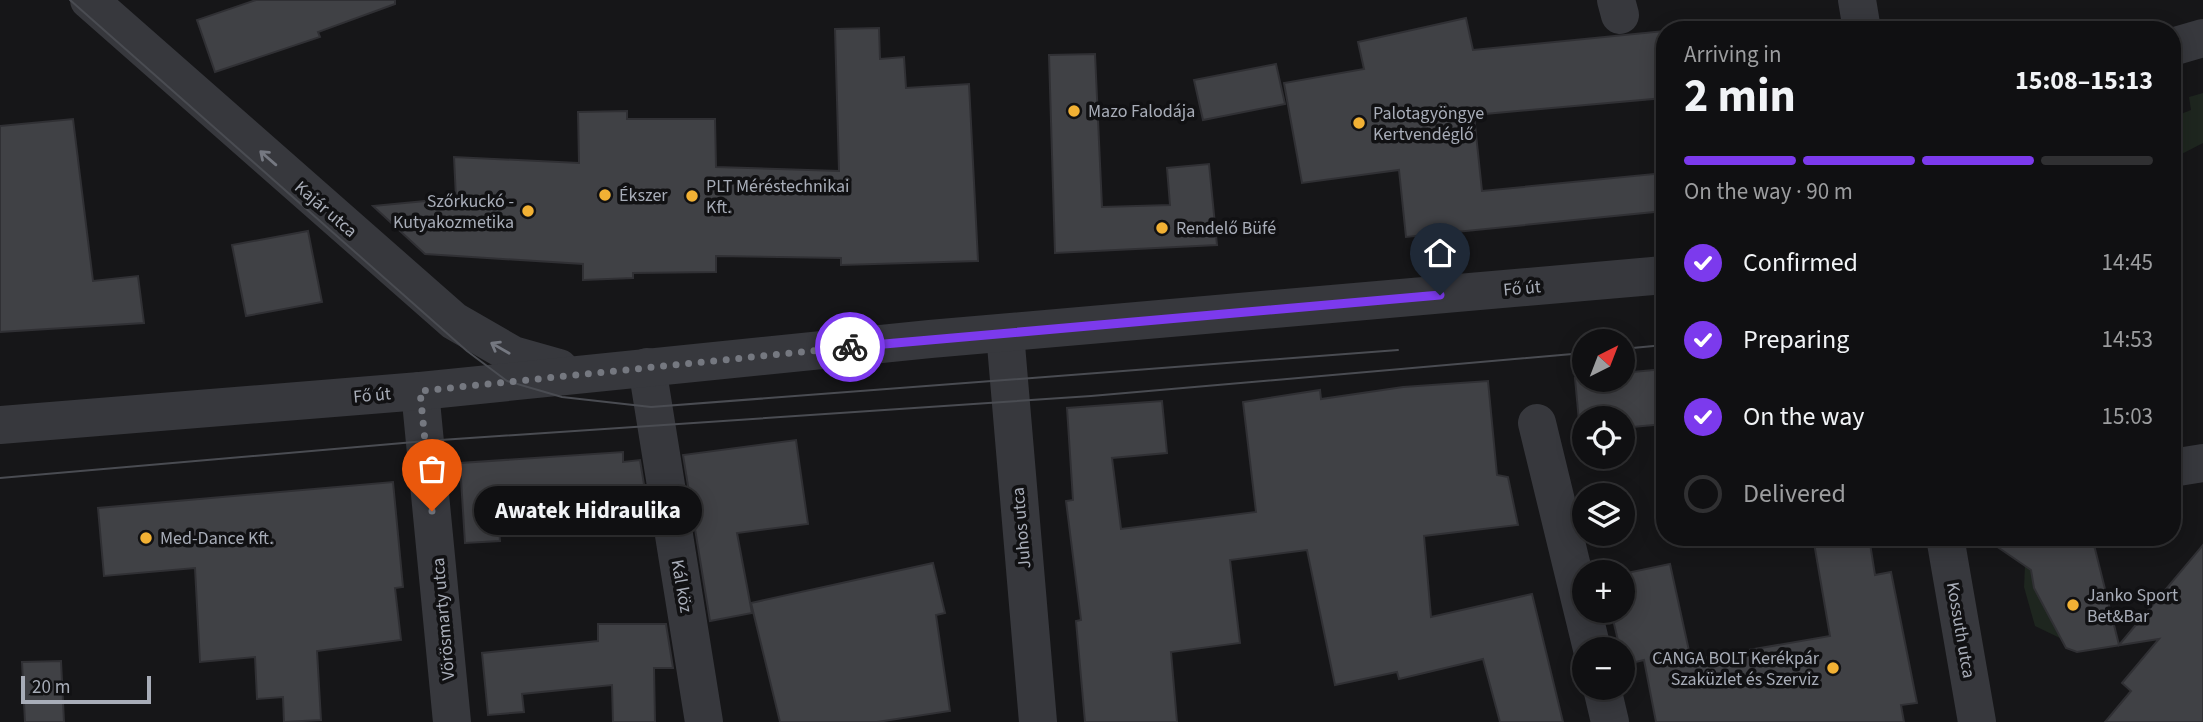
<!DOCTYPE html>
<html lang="en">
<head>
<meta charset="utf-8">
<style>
	:root { --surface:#101012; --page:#19191b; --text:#f1f3f6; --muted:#9c9d9f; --line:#303032; --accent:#7c3aed }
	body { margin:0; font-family:"Source Sans 3",sans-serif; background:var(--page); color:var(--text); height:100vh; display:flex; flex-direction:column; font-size:26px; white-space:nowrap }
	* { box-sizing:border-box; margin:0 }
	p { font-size:23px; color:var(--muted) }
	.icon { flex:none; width:38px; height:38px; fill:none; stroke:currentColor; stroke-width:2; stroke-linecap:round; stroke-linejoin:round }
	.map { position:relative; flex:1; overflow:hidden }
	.side { position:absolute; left:1656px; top:21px; width:525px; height:525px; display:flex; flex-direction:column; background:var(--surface); border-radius:28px; box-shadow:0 4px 18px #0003,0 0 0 2px var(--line) }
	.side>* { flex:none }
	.needle { width:46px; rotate:42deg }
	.fabs { position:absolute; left:1572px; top:329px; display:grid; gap:14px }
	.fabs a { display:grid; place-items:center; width:63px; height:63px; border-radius:50%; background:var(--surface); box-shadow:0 4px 18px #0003,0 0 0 2px var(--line); font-size:35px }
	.scale { position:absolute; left:21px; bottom:18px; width:130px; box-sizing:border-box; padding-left:7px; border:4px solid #a8adb8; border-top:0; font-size:19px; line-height:24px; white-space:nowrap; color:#a8adb8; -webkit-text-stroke:5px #111113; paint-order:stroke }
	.pin { position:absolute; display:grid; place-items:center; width:60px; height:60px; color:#fff; margin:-72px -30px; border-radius:50% 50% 50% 0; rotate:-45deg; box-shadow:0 0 7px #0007 }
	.pin .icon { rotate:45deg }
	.courier { position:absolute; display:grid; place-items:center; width:70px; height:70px; margin:-35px; border:5px solid #7c3aed; border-radius:50%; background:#fff; color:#222; box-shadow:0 2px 9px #0007 }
	.bubble { position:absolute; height:49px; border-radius:24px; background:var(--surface); box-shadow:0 4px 18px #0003,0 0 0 2px var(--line); font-size:23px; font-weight:700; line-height:49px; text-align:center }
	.headline em { font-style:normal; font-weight:700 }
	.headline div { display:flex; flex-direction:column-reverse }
	.headline { display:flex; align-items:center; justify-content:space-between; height:119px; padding:0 28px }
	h1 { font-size:46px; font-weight:700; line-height:52px }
	.bar { display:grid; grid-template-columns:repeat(4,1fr); gap:10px 7px; align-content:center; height:84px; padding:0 28px }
	.bar i { height:9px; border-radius:5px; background:var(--line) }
	.bar .active { background:var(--accent) }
	.bar p { grid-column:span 4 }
	ol { padding:0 28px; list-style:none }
	li { display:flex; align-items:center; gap:21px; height:77px }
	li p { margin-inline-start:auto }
	li .icon { padding:7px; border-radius:50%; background:var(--accent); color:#fff; stroke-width:4 }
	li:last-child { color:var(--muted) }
	li i { width:38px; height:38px; border:4px solid var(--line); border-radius:50% }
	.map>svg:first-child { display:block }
	.green { fill:#1e261f }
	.building { fill:#404145; stroke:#303034; stroke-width:2 }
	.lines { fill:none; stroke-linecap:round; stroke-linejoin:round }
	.minor { stroke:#37383d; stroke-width:38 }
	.tram { stroke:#4a4c52; stroke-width:2 }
	.oneway { stroke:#757881 }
	.done { stroke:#757880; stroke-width:7; stroke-dasharray:0 12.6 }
	.route { stroke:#7c3aed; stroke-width:9 }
	.poi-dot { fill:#f2b134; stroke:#111113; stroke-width:2.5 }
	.labels { text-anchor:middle; stroke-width:7; stroke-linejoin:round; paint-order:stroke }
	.poi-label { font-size:18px; fill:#a8adb8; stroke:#111113; text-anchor:start }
	.street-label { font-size:18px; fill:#a8adb8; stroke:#111113 }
</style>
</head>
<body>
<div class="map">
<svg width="2203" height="722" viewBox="0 0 2203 722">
	<rect width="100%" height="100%" fill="#161618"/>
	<g class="green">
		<polygon points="2203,93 2203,143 2172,159 2172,105 2176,116 2191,110 2189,97"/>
		<polygon points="2025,566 2031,570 2034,584 2062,639 2035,626 2024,587"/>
	</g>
	<g class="building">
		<polygon points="256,0 395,0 395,4 318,32 320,37 215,72 197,20"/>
		<polygon points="1466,18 1473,50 1664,31 1664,98 1474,115 1482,191 1664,173 1664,211 1406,237 1399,170 1302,183 1284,83 1364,69 1358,42"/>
		<polygon points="879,28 880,59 904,57 906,88 969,84 978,261 841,265 841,258 716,256 716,272 633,273 633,278 583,280 583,264 425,254 373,206 456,198 454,157 579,163 578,112 627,111 627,119 715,119 716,167 839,171 835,29"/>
		<polygon points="1095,54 1102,207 1170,205 1167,168 1209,164 1217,245 1055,253 1049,55"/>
		<polygon points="1276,64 1285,104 1203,120 1194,80"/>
		<polygon points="73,119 93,281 138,276 144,323 0,332 0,126"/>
		<polygon points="308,231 322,302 246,316 232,245"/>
		<polygon points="1664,369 1664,424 1622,428 1622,418 1584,418 1584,432 1580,432 1575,378 1622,380 1622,373"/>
		<polygon points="1488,381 1497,475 1508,477 1518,525 1424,536 1431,617 1532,594 1563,722 1500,722 1483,659 1399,679 1397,672 1335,685 1307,550 1230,560 1240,643 1171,652 1177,722 1085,722 1076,621 1081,620 1066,501 1073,500 1067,408 1162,401 1167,453 1112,458 1121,529 1256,512 1243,402 1320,390 1321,399 1403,387"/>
		<polygon points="796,440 808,524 737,533 752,613 710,621 683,455"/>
		<polygon points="623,452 623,462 640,460 651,527 577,533 574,502 497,507 500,541 465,543 460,463"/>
		<polygon points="393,482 403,587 395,588 401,640 317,651 321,720 284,722 283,697 257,699 255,657 200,662 195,568 104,576 98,508"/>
		<polygon points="1813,537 1869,537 1875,575 1891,572 1917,703 1901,705 1904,722 1656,722 1644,660 1623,665 1622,649 1620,649 1611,611 1622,611 1622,574 1670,564 1691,660 1830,636"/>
		<polygon points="1983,537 2092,537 2119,645 2203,545 2203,722 2105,722 2131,691 2122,683 2159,639 2077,652 2066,648 2034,588 2031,570"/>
		<polygon points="933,563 945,613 936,615 950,711 877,722 780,722 751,603"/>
		<polygon points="598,624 666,624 673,668 654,668 655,722 613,722 612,685 522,694 524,712 488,715 482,653 598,641"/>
		<polygon points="61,661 64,722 25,722 22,662"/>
	</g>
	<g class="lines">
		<g class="minor">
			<polyline points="89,0 454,321 513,355 559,368"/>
			<polyline points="1616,0 1620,15"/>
			<polyline points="1857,0 1862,30"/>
			<polyline points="2172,47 2203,38"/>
			<polyline points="1005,333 1038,722"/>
			<polyline points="647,367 704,722"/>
			<polyline points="420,391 452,722"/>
			<polyline points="1537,423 1592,649"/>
			<polyline points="0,425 420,391 930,339 1664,275"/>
			<polyline points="2172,468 2203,463"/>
			<polyline points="1945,537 1977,722"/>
			<polyline points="1602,688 1610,722"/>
		</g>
		<g class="tram">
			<polyline points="70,0 467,351 507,381 562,397 651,407 1398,350"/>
			<polyline points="1622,349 1664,345"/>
			<polyline points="0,478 426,441 1091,396 1584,353"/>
		</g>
	</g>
	<defs><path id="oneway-shaft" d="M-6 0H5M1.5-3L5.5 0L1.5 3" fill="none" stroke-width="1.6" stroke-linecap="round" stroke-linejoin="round" transform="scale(1.75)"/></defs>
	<g class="oneway">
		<use href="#oneway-shaft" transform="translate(268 158) rotate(-139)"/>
		<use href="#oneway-shaft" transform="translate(500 348) rotate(-150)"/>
	</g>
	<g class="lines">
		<polyline class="done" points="432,511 420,391 850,347"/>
		<polyline class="route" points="850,347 1440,295"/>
	</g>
	<g class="poi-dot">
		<circle cx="1074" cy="111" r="7"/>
		<circle cx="1359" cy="123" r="7"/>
		<circle cx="605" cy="195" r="7"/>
		<circle cx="692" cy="196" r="7"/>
		<circle cx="528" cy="211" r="7"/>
		<circle cx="1162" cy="228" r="7"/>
		<circle cx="146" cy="538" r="7"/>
		<circle cx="2073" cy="605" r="7"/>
		<circle cx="1833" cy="668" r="7"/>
	</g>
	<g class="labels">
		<g class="poi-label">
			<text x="1088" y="117">Mazo Falodája</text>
			<text x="1373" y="119">Palotagyöngye<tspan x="1373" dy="21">Kertvendéglő</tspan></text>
			<text x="706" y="192">PLT Méréstechnikai<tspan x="706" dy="21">Kft.</tspan></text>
			<text x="619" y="201">Ékszer</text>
			<text x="514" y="207" text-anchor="end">Szőrkuckó -<tspan x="514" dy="21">Kutyakozmetika</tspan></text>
			<text x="1176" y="234">Rendelő Büfé</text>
			<text x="160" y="544">Med-Dance Kft.</text>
			<text x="2087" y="601">Janko Sport<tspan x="2087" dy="21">Bet&amp;Bar</tspan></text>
			<text x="1819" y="664" text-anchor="end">CANGA BOLT Kerékpár<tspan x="1819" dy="21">Szaküzlet és Szerviz</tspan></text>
		</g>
		<g class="street-label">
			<text transform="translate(326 209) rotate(41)" y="6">Kajár utca</text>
			<text transform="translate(1522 288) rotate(-5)" y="6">Fő út</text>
			<text transform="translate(372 395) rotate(-5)" y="6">Fő út</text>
			<text transform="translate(1021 528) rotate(-95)" y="6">Juhos utca</text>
			<text transform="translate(682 586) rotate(80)" y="6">Kál köz</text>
			<text transform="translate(443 619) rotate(-95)" y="6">Vörösmarty utca</text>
			<text transform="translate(1961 630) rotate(80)" y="6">Kossuth utca</text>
		</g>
	</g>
</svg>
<div class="fabs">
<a><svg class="needle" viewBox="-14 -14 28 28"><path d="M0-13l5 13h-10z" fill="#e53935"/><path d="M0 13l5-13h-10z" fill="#9c9d9f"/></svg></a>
<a><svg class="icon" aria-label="locate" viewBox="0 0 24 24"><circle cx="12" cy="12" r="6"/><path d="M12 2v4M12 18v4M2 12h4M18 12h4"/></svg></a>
<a><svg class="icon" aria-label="layers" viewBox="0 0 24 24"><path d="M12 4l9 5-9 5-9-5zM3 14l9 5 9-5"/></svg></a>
<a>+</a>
<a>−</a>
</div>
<div class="scale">20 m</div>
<div class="pin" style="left:432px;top:511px;background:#ea580c"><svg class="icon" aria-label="bag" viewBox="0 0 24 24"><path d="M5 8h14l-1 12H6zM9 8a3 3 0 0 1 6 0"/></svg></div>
<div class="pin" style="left:1440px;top:295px;background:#1f2937"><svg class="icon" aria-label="home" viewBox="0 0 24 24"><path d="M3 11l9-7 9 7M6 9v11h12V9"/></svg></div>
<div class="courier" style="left:850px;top:347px"><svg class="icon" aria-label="bike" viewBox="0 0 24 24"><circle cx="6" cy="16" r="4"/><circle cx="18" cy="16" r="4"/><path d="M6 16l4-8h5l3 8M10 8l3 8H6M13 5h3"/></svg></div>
<div class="bubble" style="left:474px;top:486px;width:228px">Awatek Hidraulika</div>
<section class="side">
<div class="headline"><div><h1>2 min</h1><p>Arriving in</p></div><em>15:08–15:13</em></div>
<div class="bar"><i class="active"></i><i class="active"></i><i class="active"></i><i></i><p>On the way · 90 m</p></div>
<ol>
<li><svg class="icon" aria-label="check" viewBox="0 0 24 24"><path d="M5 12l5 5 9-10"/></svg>Confirmed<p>14:45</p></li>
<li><svg class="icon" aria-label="check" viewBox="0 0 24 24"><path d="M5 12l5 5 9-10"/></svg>Preparing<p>14:53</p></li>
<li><svg class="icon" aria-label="check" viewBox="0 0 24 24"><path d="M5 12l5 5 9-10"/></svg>On the way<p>15:03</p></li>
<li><i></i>Delivered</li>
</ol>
</section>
</div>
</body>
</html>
